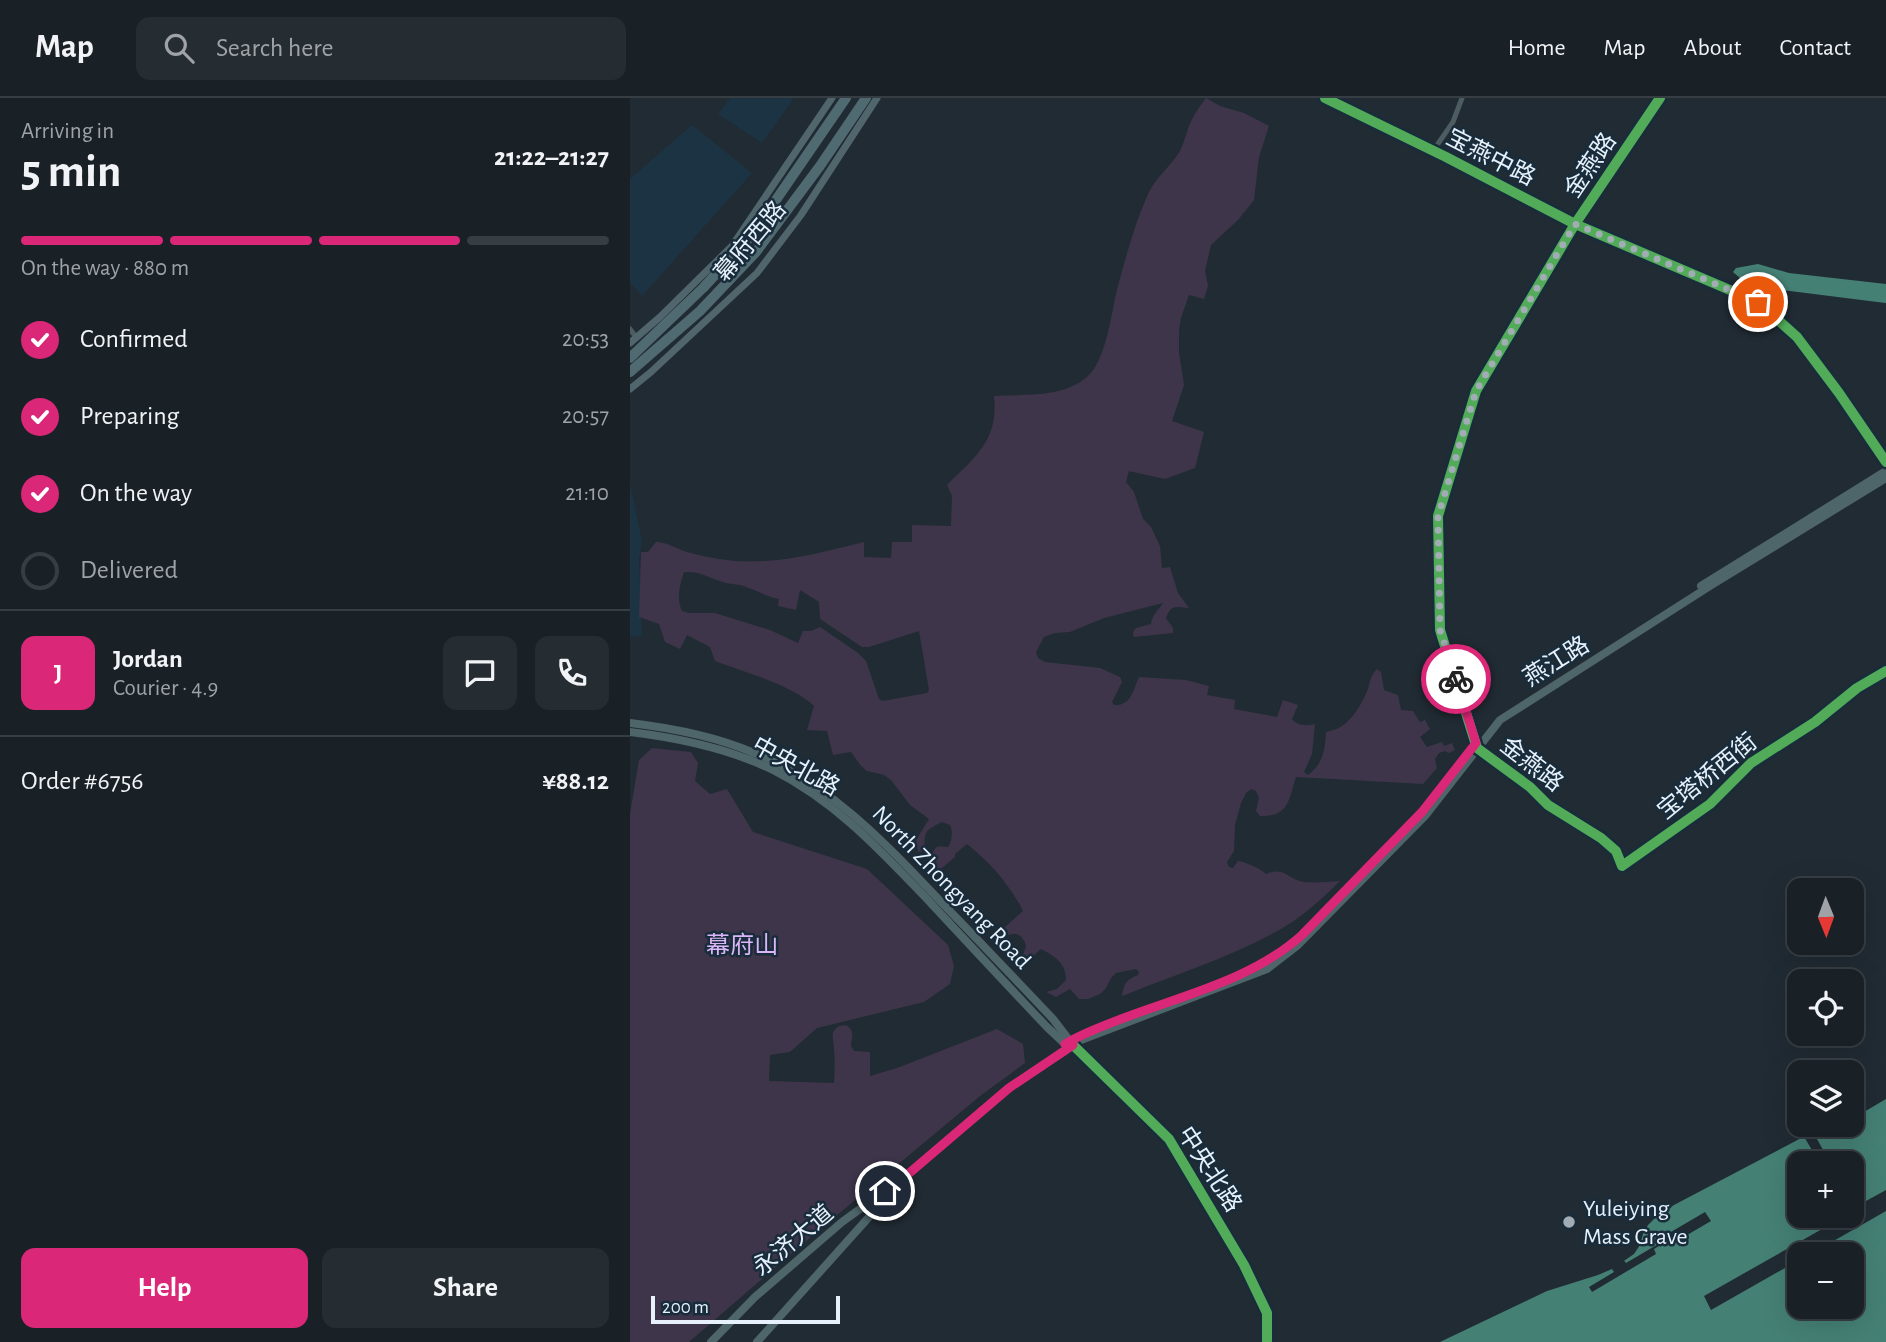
<!DOCTYPE html>
<html lang="en">
<head>
<meta charset="utf-8">
<style>
	:root { --surface:#192026; --page:#262d32; --text:#f1f3f6; --muted:#9fa3a7; --line:#373e43; --accent:#db2777 }
	body { margin:0; font-family:"Alegreya Sans","Noto Sans SC",sans-serif; background:var(--page); color:var(--text); height:100vh; display:flex; flex-direction:column; font-size:26px; white-space:nowrap }
	* { box-sizing:border-box; margin:0 }
	p { font-size:23px; color:var(--muted) }
	.icon { flex:none; width:38px; height:38px; fill:none; stroke:currentColor; stroke-width:2; stroke-linecap:round; stroke-linejoin:round }
	.map { position:relative; flex:1; overflow:hidden }
	.side { display:flex; flex-direction:column; background:var(--surface); width:630px }
	.side>* { flex:none }
	.needle { width:46px; rotate:179deg }
	.buttons { position:absolute; left:1157px; top:780px; display:grid; gap:14px }
	.buttons a { display:grid; place-items:center; width:77px; height:77px; border-radius:14px; background:var(--surface); box-shadow:0 7px 28px #0002,0 0 0 2px var(--line); font-size:35px }
	.scale { position:absolute; left:21px; bottom:18px; width:189px; box-sizing:border-box; padding-left:7px; border:4px solid #e6f1fb; border-top:0; font-size:19px; line-height:24px; white-space:nowrap; color:#e6f1fb; -webkit-text-stroke:5px #192c3b; paint-order:stroke }
	.pin { position:absolute; display:grid; place-items:center; width:60px; height:60px; color:#fff; margin:-30px; border:4px solid #fff; border-radius:50%; box-shadow:0 2px 7px #0007 }
	.courier { position:absolute; display:grid; place-items:center; width:70px; height:70px; margin:-35px; border:5px solid #db2777; border-radius:50%; background:#fff; color:#222; box-shadow:0 2px 9px #0007 }
	.head em { font-style:normal; font-weight:600 }
	.head div { display:flex; flex-direction:column-reverse }
	.head { display:flex; align-items:center; justify-content:space-between; height:119px; padding:0 21px }
	h1 { font-size:46px; font-weight:600; line-height:52px }
	.bar { display:grid; grid-template-columns:repeat(4,1fr); gap:10px 7px; align-content:center; height:84px; padding:0 21px }
	.bar i { height:9px; border-radius:5px; background:var(--line) }
	.bar .on { background:var(--accent) }
	.bar p { grid-column:span 4 }
	.line { display:flex; align-items:center; gap:18px; padding:0 21px; border-top:2px solid var(--line) }
	.line div { flex:1 }
	.round { display:grid; place-items:center; flex:none; width:74px; height:74px; border-radius:14px; background:var(--page) }
	ol { padding:0 21px; list-style:none }
	li { display:flex; align-items:center; gap:21px; height:77px }
	li p { margin-inline-start:auto }
	li .icon { padding:7px; border-radius:50%; background:var(--accent); color:#fff; stroke-width:4 }
	li:last-child { color:var(--muted) }
	li i { width:38px; height:38px; border:4px solid var(--line); border-radius:50% }
	.button { display:flex; gap:14px; margin-top:auto; padding:14px 21px }
	.button a { flex:1; height:80px; border-radius:14px; background:var(--accent); color:#fff; font-size:28px; font-weight:600; line-height:80px; text-align:center }
	.button a+a { background:var(--page); color:var(--text) }
	header { display:flex; align-items:center; gap:42px; box-sizing:border-box; height:98px; padding:0 35px; background:var(--surface); border-bottom:2px solid var(--line) }
	header strong { font-size:33px }
	nav { display:flex; gap:38px; margin-inline-start:auto; font-size:24px }
	.search { width:490px; height:63px; background:var(--page); display:flex; align-items:center; gap:18px; box-sizing:border-box; padding:0 24px; border-radius:14px; color:var(--muted); font-size:26px }
	main { display:flex; flex:1; min-height:0 }
	.map>svg:first-child { display:block }
	.built { fill:#1c3344 }
	.green { fill:#3e354b; fill-rule:evenodd }
	.water { fill:#458075; fill-rule:evenodd }
	.pier { fill:#212b33 }
	.lines { fill:none; stroke-linecap:round; stroke-linejoin:round }
	.river { stroke:#458075; stroke-width:10 }
	.street { stroke:#4c5c61; stroke-width:5 }
	.secondary { stroke:#51666c; stroke-width:7 }
	.primary { stroke:#4e656a; stroke-width:8 }
	.highway { stroke:#4f6a70; stroke-width:10 }
	.cycleway-casing { stroke:#192c3b; stroke-width:15 }
	.cycleway { stroke:#51ab58; stroke-width:10 }
	.done { stroke:#a1acb5; stroke-width:7; stroke-dasharray:0 12.6 }
	.route { stroke:#db2777; stroke-width:9 }
	.poi-dot { fill:#a1acb5; stroke:#192c3b; stroke-width:2.5 }
	.labels { text-anchor:middle; stroke-width:5; stroke-linejoin:round; paint-order:stroke }
	.street-label { font-size:24px; fill:#e6f1fb; stroke:#192c3b }
	.park-label { font-size:24px; fill:#dab6f8; stroke:#192c3b }
	.poi-label { font-size:24px; fill:#e6f1fb; stroke:#192c3b; text-anchor:start }
</style>
</head>
<body>
<header>
<strong>Map</strong>
<div class="search"><svg class="icon" aria-label="search" viewBox="0 0 24 24"><circle cx="10" cy="10" r="6"/><path d="M15 15l6 6"/></svg>Search here</div>
<nav><a>Home</a><a>Map</a><a>About</a><a>Contact</a></nav>
</header>
<main>
<section class="side">
<div class="head"><div><h1>5 min</h1><p>Arriving in</p></div><em>21:22–21:27</em></div>
<div class="bar"><i class="on"></i><i class="on"></i><i class="on"></i><i></i><p>On the way · 880 m</p></div>
<ol>
<li><svg class="icon" aria-label="check" viewBox="0 0 24 24"><path d="M5 12l5 5 9-10"/></svg>Confirmed<p>20:53</p></li>
<li><svg class="icon" aria-label="check" viewBox="0 0 24 24"><path d="M5 12l5 5 9-10"/></svg>Preparing<p>20:57</p></li>
<li><svg class="icon" aria-label="check" viewBox="0 0 24 24"><path d="M5 12l5 5 9-10"/></svg>On the way<p>21:10</p></li>
<li><i></i>Delivered</li>
</ol>
<div class="line" style="height:126px"><b class="round" style="background:var(--accent);color:#fff">J</b><div><b>Jordan</b><p>Courier · 4.9</p></div><a class="round"><svg class="icon" aria-label="chat" viewBox="0 0 24 24"><path d="M4 5h16v11H9l-5 4z"/></svg></a><a class="round"><svg class="icon" aria-label="phone" viewBox="0 0 24 24"><path d="M5 4h4l2 5-3 2q2 4 5 5l2-3 5 2v4C11 20 4 13 5 4z"/></svg></a></div>
<div class="line" style="height:91px"><div>Order #6756</div><b>¥88.12</b></div>
<div class="button"><a>Help</a><a>Share</a></div>
</section>
<div class="map">
<svg width="1256" height="1244" viewBox="0 0 1256 1244">
	<rect width="100%" height="100%" fill="#212b33"/>
	<g class="built">
		<polygon points="100,0 164,0 132,45 88,16"/>
		<polygon points="62,27 122,75 12,198 0,184 0,81"/>
		<polygon points="0,385 12,443 9,461 12,538 0,539"/>
	</g>
	<g class="green">
		<path d="M576 0 590 8 614 15 639 28 629 59 624 102 608 122 581 147 575 173 578 188 574 201 559 197 551 220 549 233V255L554 287 542 323 574 334 565 370 535 381 499 373 496 384 504 394 513 421 521 429 530 448 532 470 540 469 548 495 559 510C546 509 541 506 536 520L543 530V535L504 539 503 534 506 530 521 526C522 516 529 512 533 505L474 520 440 534 425 535 414 539 406 554 408 560 415 564 470 570 490 579 492 584 482 604 484 607C501 608 503 593 509 579L556 582 579 588 577 597 605 602 604 611 647 619 653 602 668 607 662 621C667 628 678 628 685 626L682 656 674 674 678 677C693 666 695 652 696 634 701 633 708 631 712 628 723 621 733 604 738 591 740 583 741 577 747 571L751 574 754 592 768 597 771 612 783 613 790 624 795 622 800 631 790 639 797 649 812 644 814 648 822 645 825 652 819 655 815 653 809 655 805 661 807 670 793 686 666 679C659 701 659 719 630 718L626 713 629 700 626 693 621 691 616 695 611 705 605 727 604 753 597 764 599 769 603 770 608 763C615 764 630 770 636 776 655 768 657 781 674 784 686 785 698 784 710 783 692 801 672 819 651 831 602 859 546 876 495 897L492 898C494 885 496 882 508 877L509 874 506 871 486 875 481 880 476 890 470 896 458 901H449L440 891 426 899 416 894 427 891 436 882C436 864 424 858 411 851L396 864 392 860 396 848C392 833 381 833 371 842L366 837 393 813C379 786 361 765 337 746L325 756V759L306 775C302 769 299 755 307 749 308 748 316 749 318 749 322 744 323 733 320 727L312 724C292 734 296 733 294 753L288 754 286 742 299 721 280 707 261 682 254 677 237 673 231 668 221 654 203 657 197 633 177 632 184 608C162 587 114 574 85 563L80 549 57 537 50 551 35 544 29 526 9 519 11 454H18L26 444C37 444 47 451 57 454 67 457 78 459 89 461 139 469 186 456 234 444V459L261 460 262 444H282V427L321 428 322 398 317 387C345 359 369 342 364 298 394 296 433 300 457 279 477 262 481 214 488 188 496 158 505 125 518 96 525 80 541 68 550 53 554 45 556 36 559 28 563 18 570 8 576 0ZM54 474C72 473 78 480 93 484 99 486 105 486 110 487 124 491 135 498 149 501L148 508 166 512 170 492 189 504 190 521 232 549H239L289 533 299 592 297 595 253 603 249 601 236 563 228 555 190 529 181 533H173L168 545 140 532 85 515H59L52 513C46 501 50 486 54 474Z"/>
		<path d="M22 650 61 654 68 665 65 683 80 696 97 691 123 734 237 771 318 847 324 868 320 886 294 904 187 930 160 954 140 957 139 983 204 985C205 974 205 962 204 951 204 946 202 940 203 935 206 927 217 924 221 932 224 937 221 943 221 948L224 953 240 954V978L267 970 367 931 393 946 395 965 350 998 170 1148 59 1244H0V716L9 662Z"/>
	</g>
	<g class="water">
		<polygon points="1128,166 1159,175 1256,186 1256,197 1134,182 1112,182 1103,174 1106,170"/>
		<path d="M1256 1001V1244H810L917 1193 968 1177 982 1171 1004 1156 1010 1147 1013 1136 1018 1127 1028 1117 1044 1107 1196 1027H1222V1021ZM1169 1066H1222V1118H1169ZM1169 1157H1222V1209H1169Z"/>
	</g>
	<g class="pier">
		<polygon points="1181,1030 1183,1034 1201,1066 1190,1066 1172,1035"/>
		<polygon points="1222,1087 1229,1101 1233,1099 1236,1103 1256,1092 1256,1113 1179,1157 1169,1157 1169,1162 1081,1212 1074,1198 1215,1118 1222,1118"/>
		<polygon points="1075,1114 1081,1123 1052,1140 1049,1136 1024,1151 1026,1156 962,1194 959,1189 984,1174 980,1168 992,1160 996,1165 1030,1145 1029,1141"/>
	</g>
	<g class="lines">
		<polyline class="river" points="1137,185 1256,200"/>
		<g class="street">
			<polyline points="695,0 816,59 945,126 1128,204 1167,239 1209,295 1256,364"/>
			<polyline points="1030,0 945,126 846,293 808,418 810,532 847,650 900,689 918,707 971,740 986,753 992,768 1080,706 1121,665 1185,624 1227,590 1256,573"/>
			<polyline points="803,53 823,24 832,0"/>
			<polyline points="0,231 6,239"/>
			<polyline points="443,947 539,1041 614,1167 637,1215 637,1243"/>
		</g>
		<g class="secondary">
			<polyline points="0,245 30,219 102,148 202,0"/>
			<polyline points="0,291 21,274 127,175 171,117 247,0"/>
		</g>
		<g class="primary">
			<polyline points="1071,488 1256,373"/>
			<path d="M0 625C42 630 85 638 124 655 203 688 255 745 313 806 350 844 387 883 423 921L443 947"/>
			<path d="M0 634C49 640 98 650 143 672 206 704 249 751 297 801 337 844 377 887 417 929L435 946 443 947"/>
			<polyline points="81,1244 125,1199 212,1124 277,1077 379,990 451,942 637,871 668,847 795,718 870,622 1080,488 1256,380"/>
			<polyline points="127,1244 265,1090"/>
		</g>
		<g class="highway">
			<polyline points="0,260 73,190 122,137 216,0"/>
			<polyline points="0,274 70,213 126,154 190,68 236,0"/>
		</g>
		<g class="cycleway-casing">
			<g id="cycleway">
				<polyline points="695,0 816,59 945,126 1128,204 1167,239 1209,295 1256,364"/>
				<polyline points="1030,0 945,126 846,293 808,418 810,532 847,650 900,689 918,707 971,740 986,753 992,768 1080,706 1121,665 1185,624 1227,590 1256,573"/>
				<polyline points="443,947 539,1041 614,1167 637,1215 637,1243"/>
			</g>
		</g>
		<use href="#cycleway" class="cycleway"/>
	</g>
	<g class="lines">
		<polyline class="done" points="826,581 810,532 808,418 846,293 945,126 1128,204"/>
		<path class="route" d="M255 1093 277 1077 379 990 443 947 435 946 446 940C518 904 611 892 672 837L792 714 846 645 826 581"/>
	</g>
	<circle class="poi-dot" cx="939" cy="1124" r="7"/>
	<g class="labels">
		<g class="street-label">
			<text transform="translate(861 59) rotate(27)" y="8">宝燕中路</text>
			<text transform="translate(960 67) rotate(-56)" y="8">金燕路</text>
			<text transform="translate(120 143) rotate(-50)" y="8">幕府西路</text>
			<text transform="translate(926 563) rotate(-32)" y="8">燕江路</text>
			<text transform="translate(902 666) rotate(38)" y="8">金燕路</text>
			<text transform="translate(166 668) rotate(29)" y="8">中央北路</text>
			<text transform="translate(1077 678) rotate(-39)" y="8">宝塔桥西街</text>
			<text transform="translate(322 789) rotate(46)" y="8">North Zhongyang Road</text>
			<text transform="translate(580 1071) rotate(57)" y="8">中央北路</text>
			<text transform="translate(163 1142) rotate(-40)" y="8">永济大道</text>
		</g>
		<g class="park-label">
			<text x="112" y="855">幕府山</text>
		</g>
		<g class="poi-label">
			<text x="953" y="1118">Yuleiying<tspan x="953" dy="28">Mass Grave</tspan></text>
		</g>
	</g>
</svg>
<div class="buttons">
<a><svg class="needle" viewBox="-14 -14 28 28"><path d="M0-13l5 13h-10z" fill="#e53935"/><path d="M0 13l5-13h-10z" fill="#9fa3a7"/></svg></a>
<a><svg class="icon" aria-label="locate" viewBox="0 0 24 24"><circle cx="12" cy="12" r="6"/><path d="M12 2v4M12 18v4M2 12h4M18 12h4"/></svg></a>
<a><svg class="icon" aria-label="layers" viewBox="0 0 24 24"><path d="M12 4l9 5-9 5-9-5zM3 14l9 5 9-5"/></svg></a>
<a>+</a>
<a>−</a>
</div>
<div class="scale">200 m</div>
<div class="pin" style="left:1128px;top:204px;background:#ea580c"><svg class="icon" aria-label="bag" viewBox="0 0 24 24"><path d="M5 8h14l-1 12H6zM9 8a3 3 0 0 1 6 0"/></svg></div>
<div class="pin" style="left:255px;top:1093px;background:#1f2937"><svg class="icon" aria-label="home" viewBox="0 0 24 24"><path d="M3 11l9-7 9 7M6 9v11h12V9"/></svg></div>
<div class="courier" style="left:826px;top:581px"><svg class="icon" aria-label="bike" viewBox="0 0 24 24"><circle cx="6" cy="16" r="4"/><circle cx="18" cy="16" r="4"/><path d="M6 16l4-8h5l3 8M10 8l3 8H6M13 5h3"/></svg></div>
</div>
</main>
</body>
</html>
